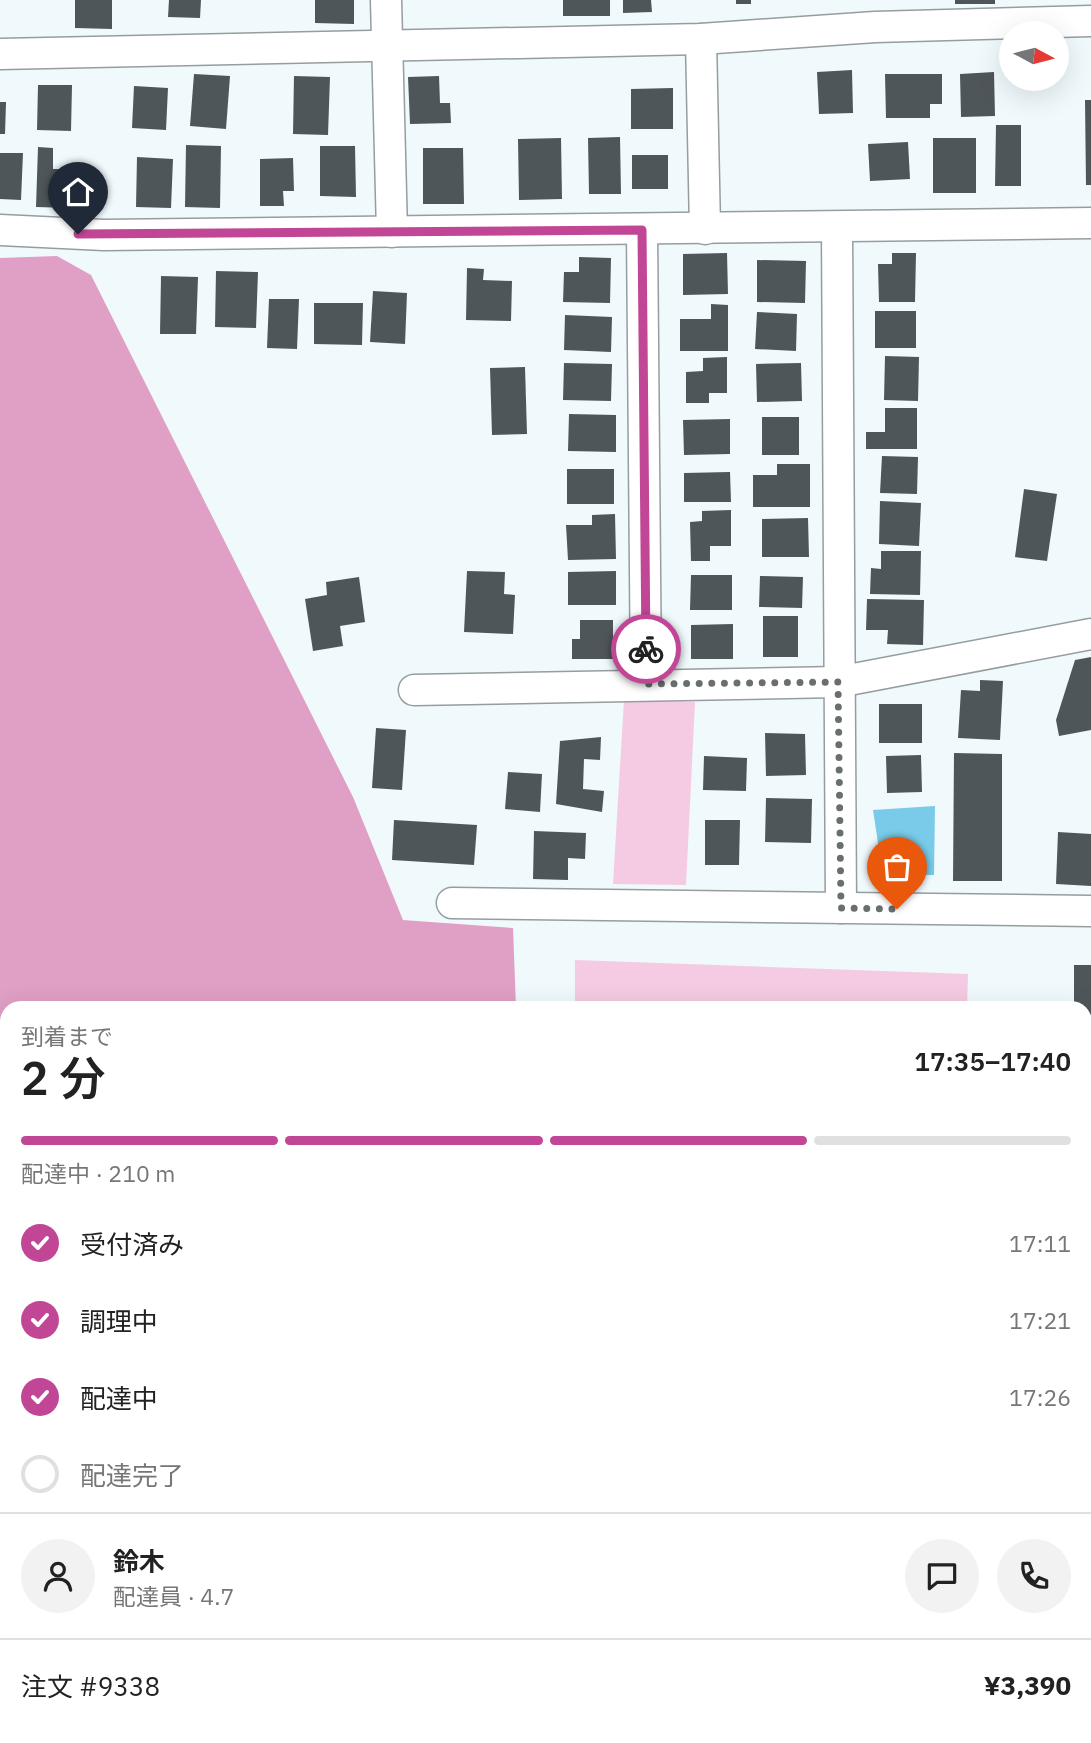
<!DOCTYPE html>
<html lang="ja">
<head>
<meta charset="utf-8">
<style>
	:root { --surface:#fff; --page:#f2f2f2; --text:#222; --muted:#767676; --line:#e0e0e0; --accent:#c24696 }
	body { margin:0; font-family:"IBM Plex Sans","Noto Sans JP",sans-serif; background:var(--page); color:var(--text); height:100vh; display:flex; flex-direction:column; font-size:26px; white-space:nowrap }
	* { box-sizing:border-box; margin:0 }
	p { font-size:23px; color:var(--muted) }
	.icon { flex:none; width:38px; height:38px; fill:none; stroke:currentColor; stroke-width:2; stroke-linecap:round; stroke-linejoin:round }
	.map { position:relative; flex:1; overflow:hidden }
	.sheet { position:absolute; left:0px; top:1001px; width:1092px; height:742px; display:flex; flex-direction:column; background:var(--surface); border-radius:21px 21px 0 0; box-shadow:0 7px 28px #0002 }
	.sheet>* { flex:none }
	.needle { width:46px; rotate:97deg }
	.tools { position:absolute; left:999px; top:21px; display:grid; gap:14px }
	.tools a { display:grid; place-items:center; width:70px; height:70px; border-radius:50%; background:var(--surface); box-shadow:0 7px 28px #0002; font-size:35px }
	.pin { position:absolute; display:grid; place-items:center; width:60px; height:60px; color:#fff; margin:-72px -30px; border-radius:50% 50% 50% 0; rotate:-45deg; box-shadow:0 0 7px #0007 }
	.pin .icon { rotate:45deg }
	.courier { position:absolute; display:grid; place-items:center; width:70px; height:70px; margin:-35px; border:5px solid #c24696; border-radius:50%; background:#fff; color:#222; box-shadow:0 2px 9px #0007 }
	.head em { font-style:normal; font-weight:600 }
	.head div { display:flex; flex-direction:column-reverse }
	.head { display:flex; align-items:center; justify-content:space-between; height:119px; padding:0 21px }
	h1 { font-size:46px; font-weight:600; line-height:52px }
	.bar { display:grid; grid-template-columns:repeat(4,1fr); gap:10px 7px; align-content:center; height:84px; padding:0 21px }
	.bar i { height:9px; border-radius:5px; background:var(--line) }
	.bar .current { background:var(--accent) }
	.bar p { grid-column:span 4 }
	.line { display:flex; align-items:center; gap:18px; padding:0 21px; border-top:2px solid var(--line) }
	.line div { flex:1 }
	.round { display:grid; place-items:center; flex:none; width:74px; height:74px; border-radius:37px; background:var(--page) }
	ol { padding:0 21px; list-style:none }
	li { display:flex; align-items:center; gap:21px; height:77px }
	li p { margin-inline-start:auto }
	li .icon { padding:7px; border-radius:50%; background:var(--accent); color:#fff; stroke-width:4 }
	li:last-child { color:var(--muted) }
	li i { width:38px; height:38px; border:4px solid var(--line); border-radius:50% }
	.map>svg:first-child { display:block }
	.green { fill:#f4cbe2 }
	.forest { fill:#e09fc4 }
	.water { fill:#79cbe9 }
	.building { fill:#4f5659 }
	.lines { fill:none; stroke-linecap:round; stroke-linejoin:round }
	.street-casing { stroke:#959da0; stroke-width:33 }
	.street { stroke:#fff; stroke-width:30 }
	.done { stroke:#696e70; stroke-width:7; stroke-dasharray:0 12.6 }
	.route { stroke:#c24696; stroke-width:9 }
</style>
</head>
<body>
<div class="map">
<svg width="1091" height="1743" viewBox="0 0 1091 1743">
	<rect width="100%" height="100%" fill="#f0f9fc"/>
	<g class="green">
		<polygon points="624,700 695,702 686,885 613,884"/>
		<polygon points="575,960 968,974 967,1008 575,1008"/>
		<polygon points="463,1736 844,1736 843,1743 453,1743"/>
	</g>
	<g class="forest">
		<polygon points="57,256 91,275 353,797 403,920 513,928 516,1008 7,1008 7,1736 32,1736 28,1743 0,1743 0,258"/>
		<polygon points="290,1736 378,1736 370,1743 285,1743"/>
	</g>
	<polygon class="water" points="935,806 934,875 889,875 882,869 873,810"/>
	<g class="building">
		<polygon points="75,0 112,0 112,29 75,28"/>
		<polygon points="169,0 201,0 200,18 168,17"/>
		<polygon points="315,0 354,0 354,24 315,23"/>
		<rect x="563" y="0" width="47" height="16"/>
		<polygon points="623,0 651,0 652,12 623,13"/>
		<rect x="736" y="0" width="15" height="4"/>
		<rect x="955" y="0" width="40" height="4"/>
		<polygon points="852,70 853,113 819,114 817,72"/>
		<polygon points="994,72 995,116 961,117 960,74"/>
		<polygon points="194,74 230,76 226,129 190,126"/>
		<polygon points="885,74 942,74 942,104 930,104 930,118 886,118"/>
		<polygon points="294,76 330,77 328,135 293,134"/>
		<polygon points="439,76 440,103 450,103 451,123 410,124 408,77"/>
		<polygon points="38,85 72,85 71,131 37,130"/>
		<polygon points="134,86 168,88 166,130 132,128"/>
		<polygon points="673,88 673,129 631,129 631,89"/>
		<polygon points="1085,100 1091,100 1091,185 1086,185"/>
		<polygon points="0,102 6,102 5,134 0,134"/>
		<polygon points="996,125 1021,125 1021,186 995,186"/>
		<polygon points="620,137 621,194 589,194 588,138"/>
		<polygon points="561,138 562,199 519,200 518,139"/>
		<rect x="933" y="138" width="43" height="55"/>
		<polygon points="908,142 910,179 870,181 868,144"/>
		<polygon points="186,145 221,146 220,208 185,207"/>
		<polygon points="320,146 355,146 356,197 320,196"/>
		<polygon points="38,147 53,148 53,169 72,169 71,208 36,207"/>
		<polygon points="423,148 463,148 464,204 423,204"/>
		<polygon points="0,153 23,153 21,200 0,199"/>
		<rect x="632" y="155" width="36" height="34"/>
		<polygon points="137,157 173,159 171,208 136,207"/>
		<polygon points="293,158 294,191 283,191 284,206 260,206 260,159"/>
		<polygon points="727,253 728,294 683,295 683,254"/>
		<polygon points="892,253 916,253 915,302 879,302 878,264 892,264"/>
		<polygon points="579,257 611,258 610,303 563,302 564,272 579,272"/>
		<polygon points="757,260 806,261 805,303 757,302"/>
		<polygon points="467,268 484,269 483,280 512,281 511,321 466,320"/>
		<polygon points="216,271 258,272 256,328 215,327"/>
		<polygon points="161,276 198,277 196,334 160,334"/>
		<polygon points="373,291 407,293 405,344 370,342"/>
		<polygon points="269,299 299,299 297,349 267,348"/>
		<polygon points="314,303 363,303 362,345 314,344"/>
		<polygon points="711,304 728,305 728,351 680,351 680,319 711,319"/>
		<rect x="875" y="311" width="41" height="37"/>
		<polygon points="757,312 797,314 796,351 755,349"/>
		<polygon points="565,315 612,317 611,352 564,350"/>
		<polygon points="885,356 919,357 918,401 884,400"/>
		<polygon points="727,357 727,393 709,393 709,403 686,403 686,372 703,371 703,358"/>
		<polygon points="564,363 612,364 611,401 563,400"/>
		<polygon points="801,363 802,401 757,402 756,364"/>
		<polygon points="525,367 527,434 492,435 490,368"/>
		<polygon points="885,408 917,408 917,449 866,449 866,432 885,432"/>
		<polygon points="569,414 616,415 616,452 568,451"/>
		<rect x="762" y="417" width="37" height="38"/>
		<polygon points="730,419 730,454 684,455 683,420"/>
		<polygon points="882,456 918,457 917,494 880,493"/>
		<polygon points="777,464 810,464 810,507 753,507 753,475 777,475"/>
		<rect x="567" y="469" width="47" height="35"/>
		<polygon points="730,472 731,502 684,502 684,473"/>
		<polygon points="1024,489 1057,494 1047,561 1015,557"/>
		<polygon points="880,501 921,503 919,546 879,544"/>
		<polygon points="731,510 731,546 710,546 710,561 691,561 690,522 702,521 702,511"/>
		<polygon points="615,514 616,559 568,560 566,525 592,525 592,515"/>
		<polygon points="808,518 809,557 762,557 762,519"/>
		<polygon points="881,551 921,551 920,595 870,594 871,568 881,569"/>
		<polygon points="467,571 505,572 504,594 515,595 513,634 464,632"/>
		<polygon points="616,571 616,605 568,605 568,572"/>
		<polygon points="691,575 732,575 732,610 690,610"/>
		<polygon points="760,576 803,577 802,608 759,607"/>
		<polygon points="359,577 365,622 340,626 343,646 313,651 305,599 327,595 326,582"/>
		<polygon points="867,599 924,600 923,645 887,644 888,630 866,630"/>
		<rect x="763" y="616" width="35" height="41"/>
		<polygon points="580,620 613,620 613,659 572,659 572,639 580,639"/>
		<polygon points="733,624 733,659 691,659 691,625"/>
		<polygon points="1091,657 1091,730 1059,736 1056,720 1075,660"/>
		<polygon points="980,680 1003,681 1000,740 958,738 961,690 980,691"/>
		<rect x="879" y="704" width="43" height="39"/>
		<polygon points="376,728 406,730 402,790 372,788"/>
		<polygon points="765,733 805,734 806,775 766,776"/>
		<polygon points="601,737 600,760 584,759 583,789 604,791 602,812 556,804 560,741"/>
		<polygon points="954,753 1002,754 1002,881 953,881"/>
		<polygon points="921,755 922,792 887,793 886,756"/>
		<polygon points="704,756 747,758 746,791 703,790"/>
		<polygon points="508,772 542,774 540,812 505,809"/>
		<polygon points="766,798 812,799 811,843 765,842"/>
		<polygon points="394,820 477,825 474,865 392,860"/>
		<polygon points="705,820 740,820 739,865 705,865"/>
		<polygon points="534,831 586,833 585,859 568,858 568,880 533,879"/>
		<polygon points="1058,832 1091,834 1091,886 1056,884"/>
		<polygon points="1074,965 1091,965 1091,1743 1079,1743 1079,1736 1085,1736 1085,1008 1074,1008"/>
	</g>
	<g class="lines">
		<g class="street-casing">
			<g id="street">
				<polyline points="386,0 392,232"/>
				<polyline points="701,39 705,229"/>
				<polyline points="0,54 701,39 875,27 1091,21"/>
				<polyline points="837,228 841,908"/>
				<polyline points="0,230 104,235 1091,223"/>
				<polyline points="642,230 646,684"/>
				<polyline points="414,690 838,682 1091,634"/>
				<polyline points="452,903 1091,911"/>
			</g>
		</g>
		<use href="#street" class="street"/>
	</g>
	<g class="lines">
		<polyline class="done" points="646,649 646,684 838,682 841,908 897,909"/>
		<polyline class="route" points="78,234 642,230 646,649"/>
	</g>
</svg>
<div class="tools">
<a><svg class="needle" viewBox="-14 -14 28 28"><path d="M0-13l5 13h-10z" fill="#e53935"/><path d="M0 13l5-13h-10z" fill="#767676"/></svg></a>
</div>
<div class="pin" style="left:897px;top:909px;background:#ea580c"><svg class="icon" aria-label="bag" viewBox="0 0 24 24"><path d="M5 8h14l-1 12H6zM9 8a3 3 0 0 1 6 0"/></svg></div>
<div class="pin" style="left:78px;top:234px;background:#1f2937"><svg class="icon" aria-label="home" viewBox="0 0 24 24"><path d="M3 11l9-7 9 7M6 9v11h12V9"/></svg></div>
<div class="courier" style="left:646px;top:649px"><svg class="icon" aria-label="bike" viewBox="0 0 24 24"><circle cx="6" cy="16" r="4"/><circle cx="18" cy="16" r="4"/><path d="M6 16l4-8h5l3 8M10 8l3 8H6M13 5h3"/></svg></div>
<section class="sheet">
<div class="head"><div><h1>2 分</h1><p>到着まで</p></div><em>17:35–17:40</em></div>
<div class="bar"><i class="current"></i><i class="current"></i><i class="current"></i><i></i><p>配達中 · 210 m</p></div>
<ol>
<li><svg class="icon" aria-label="check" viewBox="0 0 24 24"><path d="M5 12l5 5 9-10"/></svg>受付済み<p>17:11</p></li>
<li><svg class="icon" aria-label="check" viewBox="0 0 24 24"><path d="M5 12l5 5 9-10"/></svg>調理中<p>17:21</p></li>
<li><svg class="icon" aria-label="check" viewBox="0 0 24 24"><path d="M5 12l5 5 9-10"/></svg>配達中<p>17:26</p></li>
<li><i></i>配達完了</li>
</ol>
<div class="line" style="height:126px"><a class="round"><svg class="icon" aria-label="person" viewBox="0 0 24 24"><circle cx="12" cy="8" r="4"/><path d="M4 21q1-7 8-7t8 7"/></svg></a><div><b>鈴木</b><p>配達員 · 4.7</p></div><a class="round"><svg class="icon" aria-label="chat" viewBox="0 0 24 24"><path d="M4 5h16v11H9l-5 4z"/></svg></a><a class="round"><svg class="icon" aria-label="phone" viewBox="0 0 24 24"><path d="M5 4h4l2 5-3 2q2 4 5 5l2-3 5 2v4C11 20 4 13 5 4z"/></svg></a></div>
<div class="line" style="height:91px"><div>注文 #9338</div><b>¥3,390</b></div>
</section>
</div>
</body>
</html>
